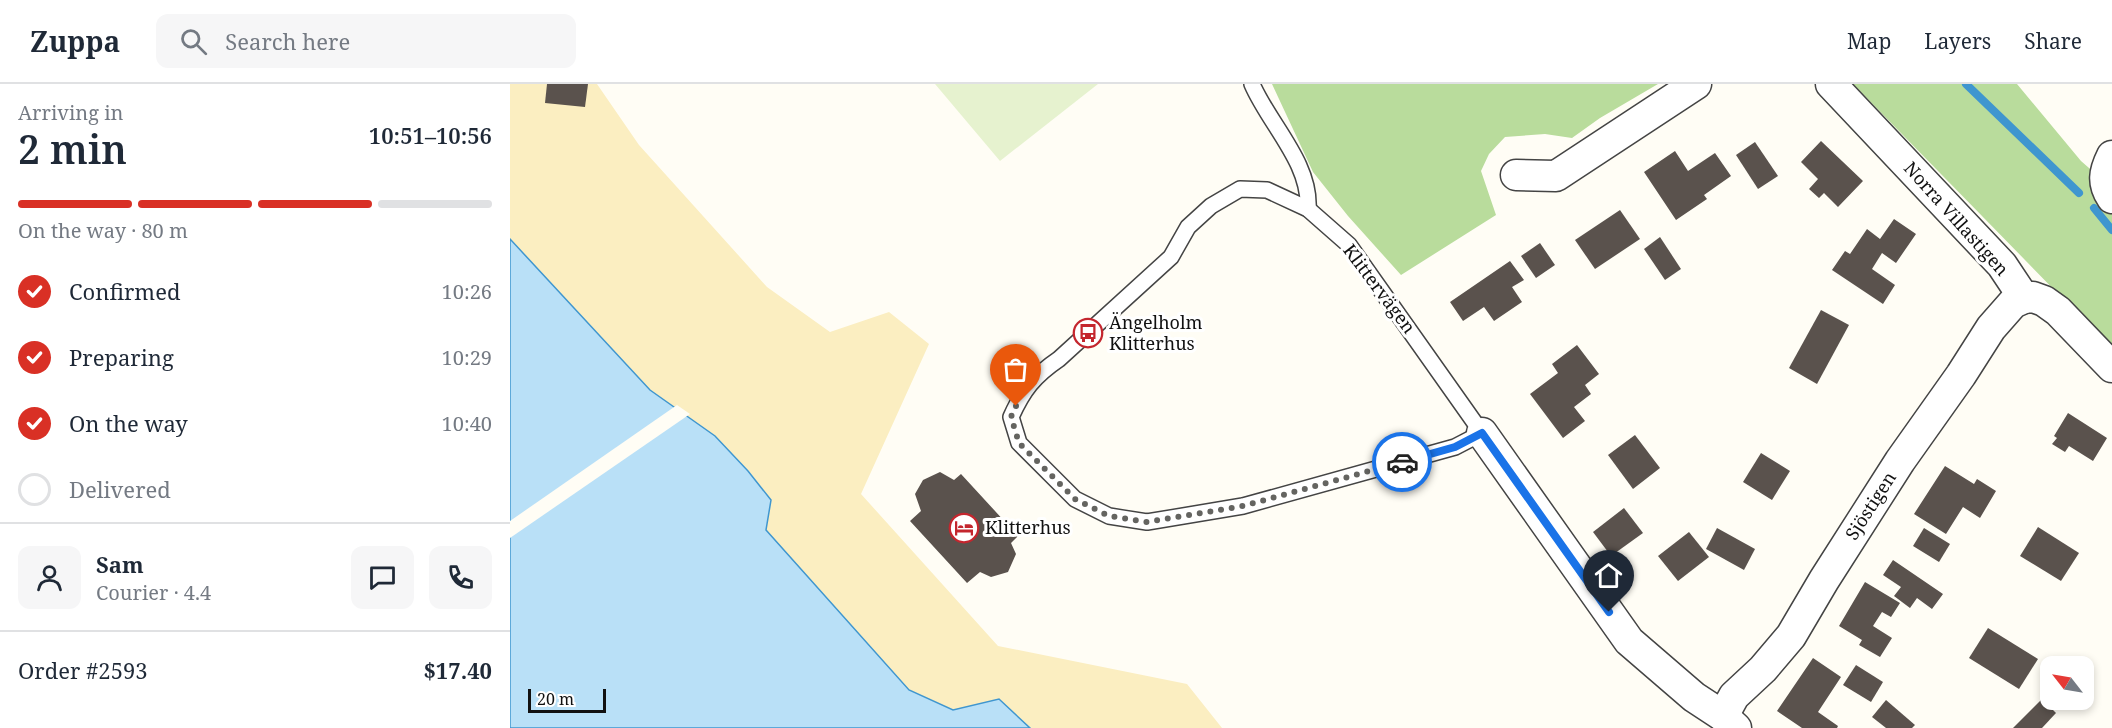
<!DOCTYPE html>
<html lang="en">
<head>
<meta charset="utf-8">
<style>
	:root { --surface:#fff; --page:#f6f6f7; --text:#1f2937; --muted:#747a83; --line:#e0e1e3; --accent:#d93025 }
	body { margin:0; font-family:"Noto Serif",serif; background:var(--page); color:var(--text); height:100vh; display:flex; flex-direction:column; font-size:22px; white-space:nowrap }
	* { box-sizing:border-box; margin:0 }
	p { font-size:20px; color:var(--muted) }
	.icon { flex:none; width:33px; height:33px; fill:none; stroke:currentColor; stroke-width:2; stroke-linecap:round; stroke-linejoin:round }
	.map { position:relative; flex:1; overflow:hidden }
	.side { display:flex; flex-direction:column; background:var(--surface); width:510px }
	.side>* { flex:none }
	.needle { width:39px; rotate:301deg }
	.fabs { position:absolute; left:1530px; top:572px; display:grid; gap:12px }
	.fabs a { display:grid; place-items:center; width:54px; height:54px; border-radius:12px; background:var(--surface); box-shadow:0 3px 9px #0003; font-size:30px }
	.scale { position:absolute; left:18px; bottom:15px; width:78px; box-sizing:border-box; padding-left:6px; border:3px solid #111; border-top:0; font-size:16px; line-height:21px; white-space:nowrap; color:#111; -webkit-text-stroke:4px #fff; paint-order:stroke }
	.pin { position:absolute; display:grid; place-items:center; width:51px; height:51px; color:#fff; margin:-62px -26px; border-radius:50% 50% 50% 0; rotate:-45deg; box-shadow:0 0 6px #0007 }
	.pin .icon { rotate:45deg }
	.courier { position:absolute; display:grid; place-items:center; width:60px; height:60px; margin:-30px; border:4px solid #1a73e8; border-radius:50%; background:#fff; color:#222; box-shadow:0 2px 8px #0007 }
	.head em { font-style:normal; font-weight:600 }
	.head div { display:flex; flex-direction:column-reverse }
	.head { display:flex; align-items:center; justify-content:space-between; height:102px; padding:0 18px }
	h1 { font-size:39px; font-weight:600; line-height:45px }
	.bar { display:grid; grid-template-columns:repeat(4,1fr); gap:9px 6px; align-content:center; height:72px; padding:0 18px }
	.bar i { height:8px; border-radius:4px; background:var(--line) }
	.bar .current { background:var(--accent) }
	.bar p { grid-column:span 4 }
	.line { display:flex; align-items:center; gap:15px; padding:0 18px; border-top:2px solid var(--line) }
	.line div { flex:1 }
	.round { display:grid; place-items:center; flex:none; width:63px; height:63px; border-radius:12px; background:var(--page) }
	ol { padding:0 18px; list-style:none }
	li { display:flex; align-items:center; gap:18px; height:66px }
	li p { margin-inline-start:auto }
	li .icon { padding:6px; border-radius:50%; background:var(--accent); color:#fff; stroke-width:4 }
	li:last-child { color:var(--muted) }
	li i { width:33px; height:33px; border:3px solid var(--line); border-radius:50% }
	header { display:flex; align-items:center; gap:36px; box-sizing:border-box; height:84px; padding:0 30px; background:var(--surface); border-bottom:2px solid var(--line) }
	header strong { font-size:28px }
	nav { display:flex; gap:33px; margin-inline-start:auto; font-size:21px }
	.search { width:420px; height:54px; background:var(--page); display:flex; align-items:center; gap:15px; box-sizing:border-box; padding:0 21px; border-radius:12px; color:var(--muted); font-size:22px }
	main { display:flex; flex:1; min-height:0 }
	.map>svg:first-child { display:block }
	.forest { fill:#b9dc9c }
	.sand { fill:#fbeec1 }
	.pitch { fill:#e6f2cf }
	.water { fill:#b9e0f7; stroke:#3f96cf; stroke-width:1.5 }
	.pier { fill:#fffdf5 }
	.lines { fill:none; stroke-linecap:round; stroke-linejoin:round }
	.stream { stroke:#3f96cf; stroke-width:8 }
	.building { fill:#5a524d }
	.lane-casing { stroke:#444; stroke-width:18 }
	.street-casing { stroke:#444; stroke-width:33 }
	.lane { stroke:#fff; stroke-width:15 }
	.street { stroke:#fff; stroke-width:30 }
	.done { stroke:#646461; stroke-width:6; stroke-dasharray:0 10.8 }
	.route { stroke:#1a73e8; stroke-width:8 }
	.labels { text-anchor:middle; stroke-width:6; stroke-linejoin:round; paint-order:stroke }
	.street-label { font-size:18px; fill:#111; stroke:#fff }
	.poi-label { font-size:18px; fill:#111; stroke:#fff; text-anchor:start }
</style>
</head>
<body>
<header>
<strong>Zuppa</strong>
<div class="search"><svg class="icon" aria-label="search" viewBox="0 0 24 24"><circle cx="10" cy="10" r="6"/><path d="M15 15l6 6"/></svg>Search here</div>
<nav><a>Map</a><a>Layers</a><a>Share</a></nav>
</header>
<main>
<section class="side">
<div class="head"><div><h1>2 min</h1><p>Arriving in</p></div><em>10:51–10:56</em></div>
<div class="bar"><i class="current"></i><i class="current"></i><i class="current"></i><i></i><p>On the way · 80 m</p></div>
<ol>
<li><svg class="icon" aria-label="check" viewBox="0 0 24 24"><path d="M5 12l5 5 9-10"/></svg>Confirmed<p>10:26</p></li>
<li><svg class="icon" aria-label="check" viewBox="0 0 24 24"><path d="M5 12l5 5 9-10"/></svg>Preparing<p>10:29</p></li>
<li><svg class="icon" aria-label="check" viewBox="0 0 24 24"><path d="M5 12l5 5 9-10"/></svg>On the way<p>10:40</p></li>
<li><i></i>Delivered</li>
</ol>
<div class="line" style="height:108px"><a class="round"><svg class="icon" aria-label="person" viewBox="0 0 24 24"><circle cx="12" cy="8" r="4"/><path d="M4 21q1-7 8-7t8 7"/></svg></a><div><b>Sam</b><p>Courier · 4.4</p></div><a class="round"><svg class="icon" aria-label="chat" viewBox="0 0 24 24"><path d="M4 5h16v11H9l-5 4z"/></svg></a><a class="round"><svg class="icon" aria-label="phone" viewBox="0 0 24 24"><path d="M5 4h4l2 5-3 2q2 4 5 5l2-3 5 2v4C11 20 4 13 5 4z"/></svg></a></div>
<div class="line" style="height:78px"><div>Order #2593</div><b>$17.40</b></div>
</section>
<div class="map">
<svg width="1602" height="644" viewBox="0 0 1602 644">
	<rect width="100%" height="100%" fill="#fffdf5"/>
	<g class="forest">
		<polygon points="762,0 1148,0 1090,34 1062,54 1035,50 995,53 979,70 971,87 986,131 891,191 838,132 803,88"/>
		<polygon points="1343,0 1507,0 1571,77 1602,104 1602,265"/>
	</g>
	<polygon class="sand" points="0,0 87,0 129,61 257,203 320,248 379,228 419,260 351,410 488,562 677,600 712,644 520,644 489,615 443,626 399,606 256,446 261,416 238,386 205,352 140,306 0,155"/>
	<polygon class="pitch" points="425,0 588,0 490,77"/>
	<polygon class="water" points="0,155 140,306 205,352 238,387 261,416 256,446 399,606 443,626 489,615 520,644 0,644"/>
	<polygon class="pier" points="167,321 180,330 0,454 0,437"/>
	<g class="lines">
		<g class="stream">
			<polyline points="1456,0 1569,109"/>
			<polyline points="1584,124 1602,146"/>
		</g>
	</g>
	<g class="building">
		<polygon points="37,0 78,0 75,23 35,19"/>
		<polygon points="1311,57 1353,97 1328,123 1314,109 1309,114 1299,105 1308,95 1291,78"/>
		<polygon points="1245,58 1268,92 1248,105 1226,71"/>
		<polygon points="1165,67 1178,87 1205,69 1221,92 1194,111 1197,115 1166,136 1134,88"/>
		<polygon points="1110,126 1130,155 1085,185 1065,156"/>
		<polygon points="1384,135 1406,150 1386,179 1372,169 1362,185 1385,201 1373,220 1322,186 1335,167 1340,170 1357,145 1370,155"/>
		<polygon points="1150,153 1171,185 1155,196 1134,165"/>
		<polygon points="1030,159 1045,181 1026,194 1011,172"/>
		<polygon points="1000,177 1014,196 1002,203 1012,218 984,237 974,223 953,237 940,218"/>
		<polygon points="1311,226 1339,241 1307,300 1279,284"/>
		<polygon points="1067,261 1089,290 1075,301 1081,310 1064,323 1075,337 1053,354 1020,310 1048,289 1042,280"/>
		<polygon points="1558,329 1597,354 1583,377 1559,362 1555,368 1542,360 1547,354 1544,352"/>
		<polygon points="1125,351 1150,384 1123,405 1098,371"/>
		<polygon points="1251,369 1280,387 1262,416 1233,398"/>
		<polygon points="1435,382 1464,400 1467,395 1486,407 1470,434 1453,423 1436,450 1404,430"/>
		<polygon points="430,388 444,396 451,390 508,452 501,459 506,470 498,488 481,493 470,488 457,499 400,437 411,427 405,410 413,396"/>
		<polygon points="1114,424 1133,449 1101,472 1083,448"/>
		<polygon points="1528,443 1569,469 1551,497 1510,472"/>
		<polygon points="1207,444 1245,465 1234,486 1196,465"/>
		<polygon points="1414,444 1440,460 1429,478 1403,462"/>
		<polygon points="1179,448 1199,473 1168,497 1148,472"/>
		<polygon points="1383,476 1433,510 1422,525 1407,514 1400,524 1384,512 1391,503 1373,491"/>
		<polygon points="1355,498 1390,519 1381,533 1372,528 1363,542 1382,554 1370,573 1349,561 1352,556 1329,542"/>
		<polygon points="1478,544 1528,575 1509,605 1459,574"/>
		<polygon points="1303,574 1331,593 1308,628 1328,642 1327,644 1292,644 1267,627"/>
		<polygon points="1346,581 1373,598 1361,618 1333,601"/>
		<polygon points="1532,615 1546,629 1532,644 1503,644"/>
		<polygon points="1376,616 1405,641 1402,644 1376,644 1362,633"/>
	</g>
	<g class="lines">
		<g class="lane-casing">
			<g id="lane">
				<path d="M742 0C759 40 801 79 798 125"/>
				<path d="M730 105 757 106 798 125 839 161 972 349 945 363 733 422 637 438 599 432 565 415 509 359 501 333C513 306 524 292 549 275L661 173 678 143 701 122Z"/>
			</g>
		</g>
		<g class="street-casing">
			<g id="street">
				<polyline points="1321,0 1492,181 1514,214"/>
				<path d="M1602 72C1594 88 1592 99 1602 114"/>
				<polyline points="1006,91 1046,92 1186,0"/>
				<polyline points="972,349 1119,557 1184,613 1213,632 1226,644"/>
				<polyline points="1213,632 1224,612 1253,585 1281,552 1314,496 1390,377 1451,291 1481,244 1503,219 1514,214 1523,213 1534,217 1548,227 1602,283"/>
			</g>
		</g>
		<use href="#lane" class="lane"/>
		<use href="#street" class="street"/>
	</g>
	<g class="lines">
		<polyline class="done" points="506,322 501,333 509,359 565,415 599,432 637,438 733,422 892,378"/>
		<polyline class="route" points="892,378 945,363 972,349 1099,528"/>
	</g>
	<defs>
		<g id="bus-ring" transform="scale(1.5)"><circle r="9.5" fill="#fff" stroke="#c4262e" stroke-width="1.5"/><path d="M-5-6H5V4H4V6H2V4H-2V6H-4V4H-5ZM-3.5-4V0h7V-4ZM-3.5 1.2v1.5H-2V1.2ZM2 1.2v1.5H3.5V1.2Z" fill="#c4262e"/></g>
		<g id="hotel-ring" transform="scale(1.5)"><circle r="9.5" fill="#fff" stroke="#c4262e" stroke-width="1.5"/><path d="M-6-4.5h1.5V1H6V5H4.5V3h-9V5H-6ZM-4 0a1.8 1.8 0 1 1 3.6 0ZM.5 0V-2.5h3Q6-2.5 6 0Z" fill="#c4262e"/></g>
	</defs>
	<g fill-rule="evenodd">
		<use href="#bus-ring" x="578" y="249"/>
		<use href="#hotel-ring" x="454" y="444"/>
	</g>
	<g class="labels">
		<g class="street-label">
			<text transform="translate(1446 135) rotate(48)" y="6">Norra Villastigen</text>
			<text transform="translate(869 205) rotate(53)" y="6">Klittervägen</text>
			<text transform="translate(1361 422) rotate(-57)" y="6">Sjöstigen</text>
		</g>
		<g class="poi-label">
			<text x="599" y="245">Ängelholm<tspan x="599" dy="21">Klitterhus</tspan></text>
			<text x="475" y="450">Klitterhus</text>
		</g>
	</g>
</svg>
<div class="fabs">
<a><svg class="needle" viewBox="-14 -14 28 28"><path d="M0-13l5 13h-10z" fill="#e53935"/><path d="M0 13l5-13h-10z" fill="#747a83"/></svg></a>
</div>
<div class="scale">20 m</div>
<div class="pin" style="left:506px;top:322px;background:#ea580c"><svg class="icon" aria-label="bag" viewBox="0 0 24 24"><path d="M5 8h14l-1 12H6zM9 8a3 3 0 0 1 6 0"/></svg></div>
<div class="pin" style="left:1099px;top:528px;background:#1f2937"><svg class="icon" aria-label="home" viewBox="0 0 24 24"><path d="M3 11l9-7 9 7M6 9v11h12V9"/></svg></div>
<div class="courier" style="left:892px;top:378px"><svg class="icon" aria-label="car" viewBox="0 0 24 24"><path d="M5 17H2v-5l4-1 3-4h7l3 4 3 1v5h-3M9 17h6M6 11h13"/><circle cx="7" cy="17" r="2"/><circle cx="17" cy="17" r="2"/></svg></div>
</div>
</main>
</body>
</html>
